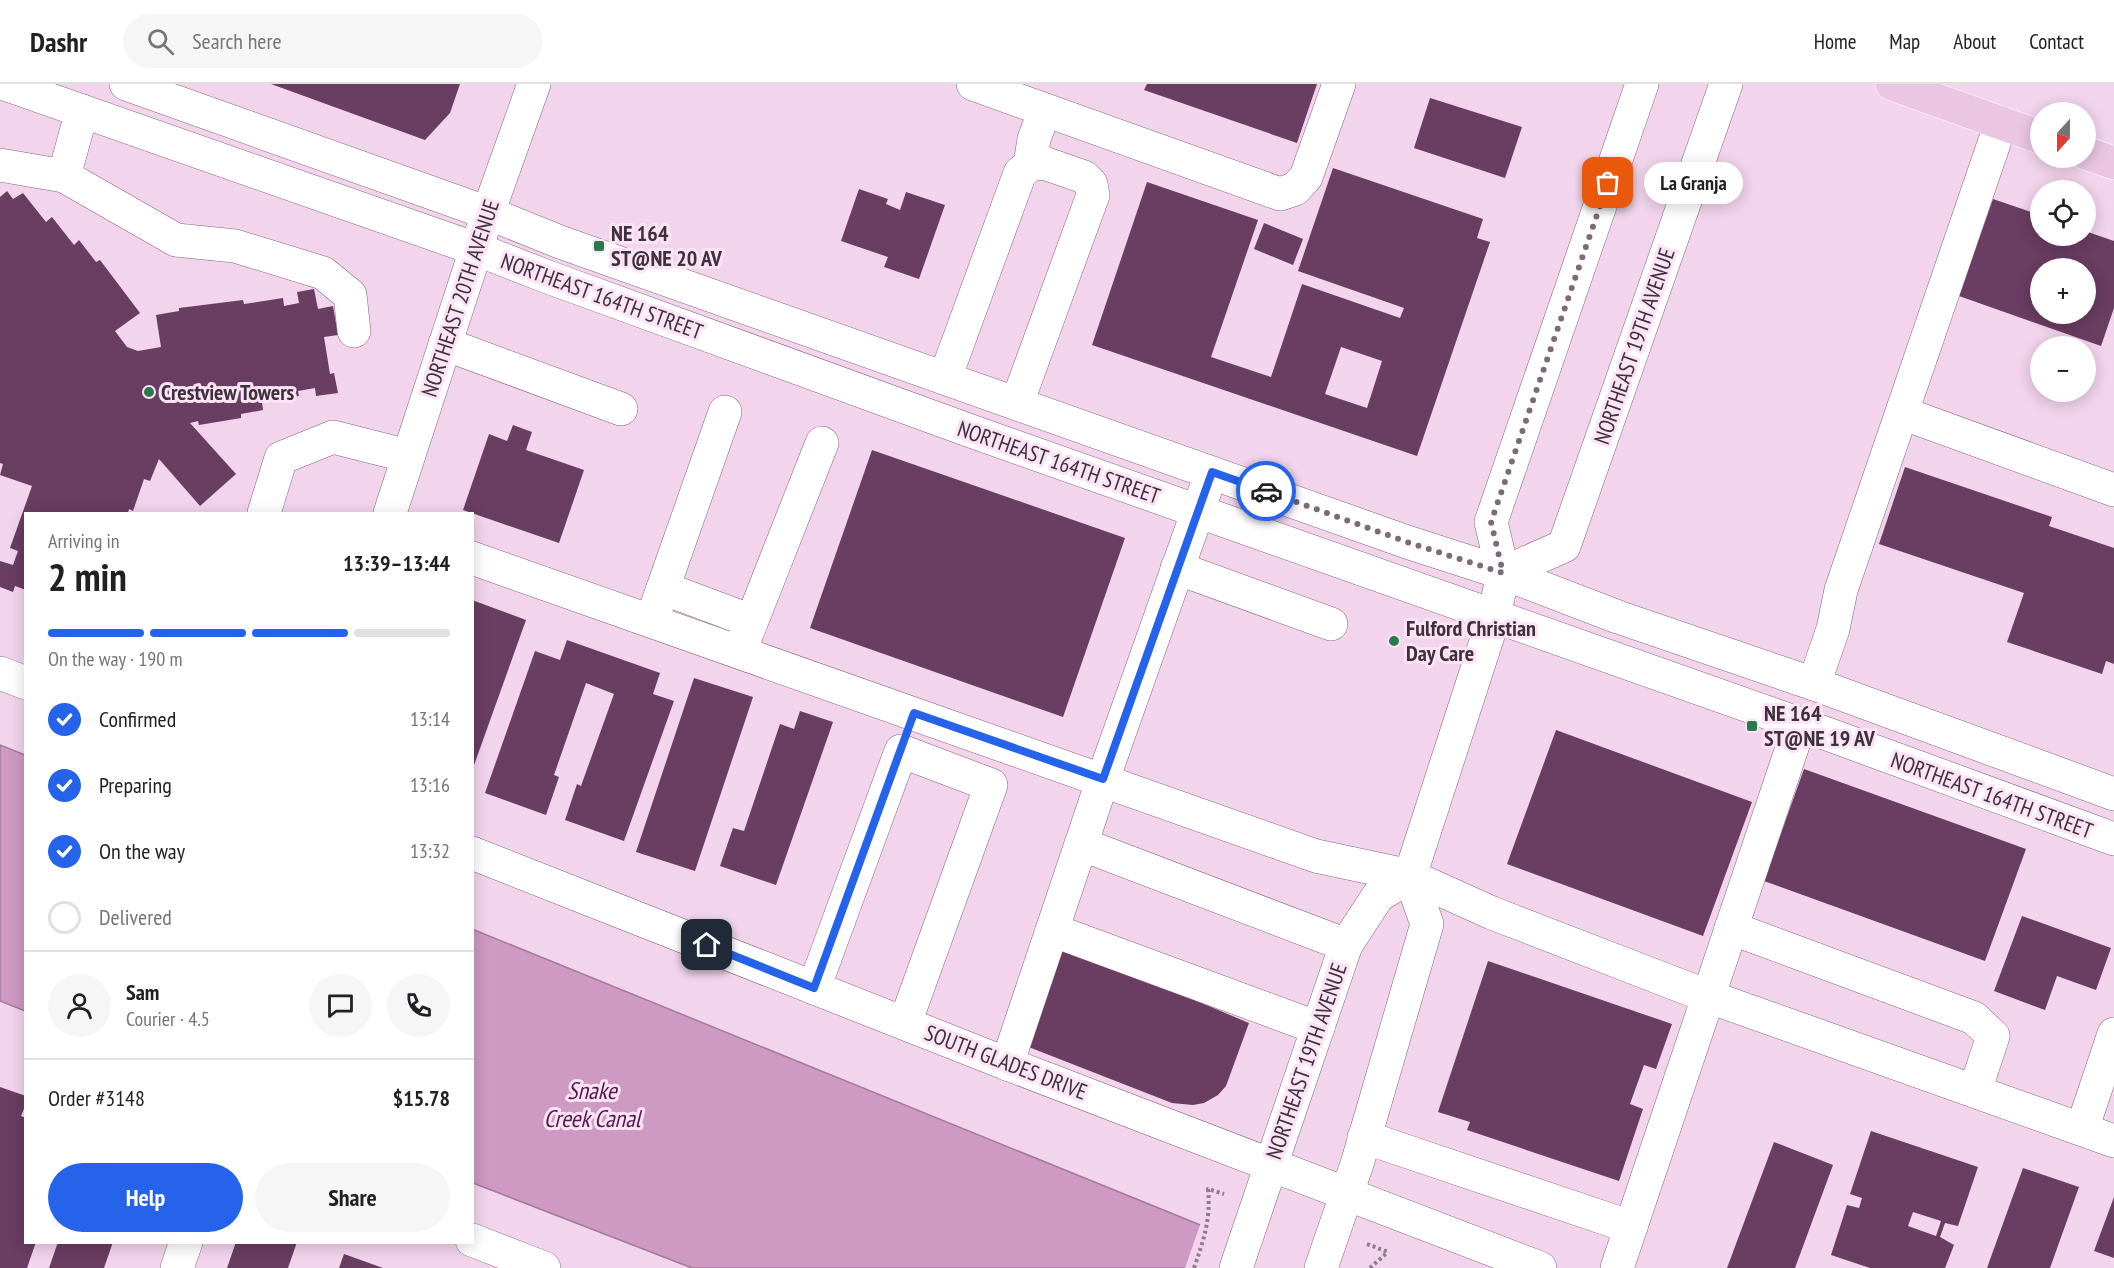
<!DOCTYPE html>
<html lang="en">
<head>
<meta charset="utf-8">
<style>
	:root { --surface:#fff; --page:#f6f6f6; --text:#202124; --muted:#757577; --line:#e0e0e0; --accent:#2563eb }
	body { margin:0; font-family:"PT Sans Narrow",sans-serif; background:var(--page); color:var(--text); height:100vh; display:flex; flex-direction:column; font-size:22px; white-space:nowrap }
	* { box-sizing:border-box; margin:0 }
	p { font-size:20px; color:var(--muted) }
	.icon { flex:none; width:33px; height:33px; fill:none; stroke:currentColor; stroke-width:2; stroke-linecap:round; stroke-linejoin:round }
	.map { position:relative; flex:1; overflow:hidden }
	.side { position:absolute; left:24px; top:428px; width:450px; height:732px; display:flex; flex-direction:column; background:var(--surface); border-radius:0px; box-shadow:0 3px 15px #0003 }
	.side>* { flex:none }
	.needle { width:39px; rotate:201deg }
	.controls { position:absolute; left:2030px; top:18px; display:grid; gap:12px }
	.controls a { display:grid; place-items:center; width:66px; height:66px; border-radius:50%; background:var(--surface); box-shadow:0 3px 15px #0003; font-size:30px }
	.pin { position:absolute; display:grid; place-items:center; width:51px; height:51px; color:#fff; margin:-26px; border-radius:12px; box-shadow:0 3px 9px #0006 }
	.courier { position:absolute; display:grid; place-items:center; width:60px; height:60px; margin:-30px; border:4px solid #2563eb; border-radius:50%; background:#fff; color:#222; box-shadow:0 2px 8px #0007 }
	.bubble { position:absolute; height:42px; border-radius:21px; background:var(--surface); box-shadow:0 3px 15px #0003; font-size:20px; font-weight:700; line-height:42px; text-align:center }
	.overview em { font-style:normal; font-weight:700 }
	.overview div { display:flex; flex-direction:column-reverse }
	.overview { display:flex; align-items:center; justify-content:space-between; height:102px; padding:0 24px }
	h1 { font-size:39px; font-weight:700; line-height:45px }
	.bar { display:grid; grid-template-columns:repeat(4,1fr); gap:9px 6px; align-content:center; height:72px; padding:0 24px }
	.bar i { height:8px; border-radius:4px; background:var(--line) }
	.bar .active { background:var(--accent) }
	.bar p { grid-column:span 4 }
	.line { display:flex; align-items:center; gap:15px; padding:0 24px; border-top:2px solid var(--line) }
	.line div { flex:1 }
	.round { display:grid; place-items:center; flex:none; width:63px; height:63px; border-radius:32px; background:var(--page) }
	ol { padding:0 24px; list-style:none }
	li { display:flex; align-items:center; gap:18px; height:66px }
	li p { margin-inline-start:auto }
	li .icon { padding:6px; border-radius:50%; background:var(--accent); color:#fff; stroke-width:4 }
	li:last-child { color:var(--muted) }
	li i { width:33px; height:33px; border:3px solid var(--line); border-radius:50% }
	.action { display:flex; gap:12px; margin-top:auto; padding:12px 24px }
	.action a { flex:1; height:69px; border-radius:36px; background:var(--accent); color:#fff; font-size:24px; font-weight:700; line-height:69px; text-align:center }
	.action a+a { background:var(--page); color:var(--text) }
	header { display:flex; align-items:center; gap:36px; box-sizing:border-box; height:84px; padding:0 30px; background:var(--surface); border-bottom:2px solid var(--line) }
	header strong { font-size:28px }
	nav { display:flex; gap:33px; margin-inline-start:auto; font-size:21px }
	.search { width:420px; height:54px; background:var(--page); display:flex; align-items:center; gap:15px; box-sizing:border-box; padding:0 21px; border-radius:33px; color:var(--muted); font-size:22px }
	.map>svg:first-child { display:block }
	.water { fill:#ce99c3; stroke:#a27a9a; stroke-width:1.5 }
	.pier { fill:#f2d4ec }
	.building { fill:#6a3d62; fill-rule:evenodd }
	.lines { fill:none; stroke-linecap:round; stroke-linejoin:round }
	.minor-casing { stroke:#83687d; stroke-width:34 }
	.major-casing { stroke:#fff; stroke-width:34 }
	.path { stroke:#8f7b8b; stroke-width:4; stroke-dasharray:3 3; stroke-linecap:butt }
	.minor { stroke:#fff; stroke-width:33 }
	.major { stroke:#eac6e3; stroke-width:33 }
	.done { stroke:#7c6a79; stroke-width:6; stroke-dasharray:0 10.8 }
	.route { stroke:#2563eb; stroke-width:8 }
	.poi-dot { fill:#2b7a4a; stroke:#fce3f6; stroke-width:2 }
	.labels { text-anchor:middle; stroke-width:6; stroke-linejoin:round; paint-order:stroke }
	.poi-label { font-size:22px; font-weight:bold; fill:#3d313b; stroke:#fce3f6; text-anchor:start }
	.street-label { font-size:22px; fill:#3d313b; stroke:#fce3f6 }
	.water-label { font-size:24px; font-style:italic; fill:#55184d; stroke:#fce3f6 }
</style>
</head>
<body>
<header>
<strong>Dashr</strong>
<div class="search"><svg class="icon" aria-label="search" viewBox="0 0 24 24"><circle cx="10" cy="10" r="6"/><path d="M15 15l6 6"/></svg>Search here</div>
<nav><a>Home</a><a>Map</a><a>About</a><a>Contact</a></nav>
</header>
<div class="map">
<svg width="2114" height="1184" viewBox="0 0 2114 1184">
	<rect width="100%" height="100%" fill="#f2d4ec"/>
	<g class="water">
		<polygon points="0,661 25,671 25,927 0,917"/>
		<polygon points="472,845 1306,1184 692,1184 473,1099"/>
	</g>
	<polygon class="pier" points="1201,1138 1307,1181 1309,1184 1185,1184"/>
	<g class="building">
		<polygon points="271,0 460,0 450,29 425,56"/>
		<polygon points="1147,0 1317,0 1297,59 1144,6"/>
		<polygon points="1430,14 1522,43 1505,94 1414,64"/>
		<path d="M1333 84 1483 135 1477 154 1490 158 1417 372 1092 261 1147 98 1258 136 1211 273 1271 293 1302 200 1400 234 1404 224 1298 187ZM1341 263 1382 277 1367 324 1325 310Z"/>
		<polygon points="859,105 888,115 886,120 900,126 906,108 945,121 919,195 884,183 888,173 841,157"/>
		<polygon points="7,107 13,115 23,109 46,138 52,133 74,161 79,156 96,178 100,176 140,229 115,247 127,263 138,267 161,263 156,231 179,227 179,224 243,216 244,220 283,214 284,222 299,219 297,208 314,205 318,225 333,222 338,251 324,253 330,290 334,289 338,309 316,312 315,304 298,307 299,312 262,318 263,326 241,330 241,334 199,341 198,337 190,339 236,390 200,422 159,375 150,397 144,395 133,427 129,425 128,429 26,429 26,506 15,502 13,508 0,503 0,477 13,481 18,467 10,464 32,402 0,391 3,380 0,379 0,113"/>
		<path d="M1993 115 2040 131 2037 140 2040 141V152H2070L2079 155 2080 152H2085V147L2114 157V224L2101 262 1959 212ZM2040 184H2085V230H2040Z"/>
		<polygon points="1264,139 1303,155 1293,181 1254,165"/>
		<polygon points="513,341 532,348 526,366 584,386 559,459 463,426 489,350 507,357"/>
		<polygon points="872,366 1125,454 1063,633 810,544"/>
		<polygon points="1905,383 2052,433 2049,442 2114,464 2114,580 2106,577 2102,590 2007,558 2024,509 1879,460"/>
		<polygon points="472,516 526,536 473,684 472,684"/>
		<polygon points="567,556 660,589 653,610 674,617 624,757 565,736 577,700 581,702 614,610 586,599 554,691 559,693 546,731 485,709 535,567 560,576"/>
		<polygon points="694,594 753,613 695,787 636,768"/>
		<polygon points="800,627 833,638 776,801 720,782 733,744 744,747 780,640 794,645"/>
		<polygon points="1556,646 1752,718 1703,852 1507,780"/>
		<polygon points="1804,685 2026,765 1985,877 1764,797"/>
		<polygon points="2022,832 2111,864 2096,906 2057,892 2045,926 1994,907"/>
		<polygon points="1064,861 1249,939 1226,1002 1218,1011 1204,1019 1193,1021 1172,1019 1026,962"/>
		<polygon points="1488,877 1672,940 1656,985 1644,981 1630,1020 1643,1025 1619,1097 1467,1046 1470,1038 1438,1028"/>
		<polygon points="0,1003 26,1012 26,1020 21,1032 26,1034 26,1158 36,1158 27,1184 0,1184"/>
		<path d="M1871 1047 1978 1083 1958 1142 1945 1139 1940 1153 1954 1161 1945 1184H1870L1831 1171 1847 1121 1859 1124 1862 1114 1850 1110ZM1913 1128 1941 1137 1936 1152 1908 1142Z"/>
		<polygon points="1774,1058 1833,1081 1795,1184 1727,1184"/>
		<polygon points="2023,1084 2079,1103 2050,1184 1987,1184"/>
		<polygon points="2114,1113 2114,1174 2094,1167"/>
		<polygon points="58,1158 113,1158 104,1184 49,1184"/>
		<polygon points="236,1158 297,1158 288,1184 227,1184"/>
		<polygon points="344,1170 383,1184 339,1184"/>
	</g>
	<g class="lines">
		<g class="minor-casing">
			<g id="minor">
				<polyline points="5,0 476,165 548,193 968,346 1800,640 2114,755"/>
				<polyline points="126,0 488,129 560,158 1407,458 1503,489 1618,533 1814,600 2114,710"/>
				<polyline points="973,0 1280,110 1295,105 1306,93 1339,0"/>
				<polyline points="0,81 64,92 176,156 235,162 323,189 350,211 354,247"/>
				<polyline points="1030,81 1034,55 1045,26"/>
				<polyline points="64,92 82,27"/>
				<polyline points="445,260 621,325"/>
				<polyline points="945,294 1020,89 1030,81 1044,79 1084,93 1091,100 1093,111 1017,319"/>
				<polyline points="1902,329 2114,406"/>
				<polyline points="264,429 281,374 333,353 408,372"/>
				<polyline points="390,429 488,129 534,0"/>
				<polyline points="472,474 1316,772 1410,792 1492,829 1707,912 2114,1057"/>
				<polyline points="1177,484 1331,540"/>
				<polyline points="1503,489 1564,462 1726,0"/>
				<polyline points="663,504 725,328"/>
				<polyline points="656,524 663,504 751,537"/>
				<polyline points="740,567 822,359"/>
				<polyline points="0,589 26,599"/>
				<polyline points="1814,600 1833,545 1841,506 2001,39"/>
				<polyline points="1081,760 1346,861"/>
				<polyline points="472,769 992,974 1540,1184"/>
				<polyline points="1731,844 1974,934 1993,952 1975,1007"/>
				<polyline points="1052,846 1318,944"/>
				<polyline points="814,904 901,667 991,701 905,939"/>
				<polyline points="1007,980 1103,695 1205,407"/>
				<polyline points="2082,1045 2114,950"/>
				<polyline points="1364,1053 1631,1143"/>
				<polyline points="472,1156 544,1184"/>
				<polyline points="177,1184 186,1158"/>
				<polyline points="1236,1184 1346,861 1378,812 1410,792"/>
				<polyline points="1321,1184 1357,1080 1427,840 1410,792 1494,533 1503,489 1491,438 1642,0"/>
				<polyline points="1617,1184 1800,640"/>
			</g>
		</g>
		<g class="major-casing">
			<g id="major">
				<polyline points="1892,0 2040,53"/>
				<polyline points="2085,69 2114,79"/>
			</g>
		</g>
		<g class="path">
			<polyline points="1367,1160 1388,1168"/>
			<path d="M1194 1184C1204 1155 1211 1135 1208 1105L1224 1110"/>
			<polyline points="1370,1184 1388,1168"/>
		</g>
		<use href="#minor" class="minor"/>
		<use href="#major" class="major"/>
	</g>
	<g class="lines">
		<polyline class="done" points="1266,407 1407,458 1503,489 1491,438 1608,99"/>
		<polyline class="route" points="707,861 814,904 914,629 1103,695 1212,388 1266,407"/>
	</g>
	<g class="poi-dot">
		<rect x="593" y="156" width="12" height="12" rx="3"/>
		<circle cx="149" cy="308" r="6"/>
		<circle cx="1394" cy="557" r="6"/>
		<rect x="1746" y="636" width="12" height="12" rx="3"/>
	</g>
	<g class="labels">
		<g class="poi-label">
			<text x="611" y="157">NE 164<tspan x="611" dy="25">ST@NE 20 AV</tspan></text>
			<text x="161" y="316">Crestview Towers</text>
			<text x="1406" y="552">Fulford Christian<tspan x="1406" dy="25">Day Care</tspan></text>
			<text x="1764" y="637">NE 164<tspan x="1764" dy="25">ST@NE 19 AV</tspan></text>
		</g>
		<g class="street-label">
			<text transform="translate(602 212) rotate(20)" y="8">NORTHEAST 164TH STREET</text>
			<text transform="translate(460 214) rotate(-72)" y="8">NORTHEAST 20TH AVENUE</text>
			<text transform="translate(1634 262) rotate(-71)" y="8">NORTHEAST 19TH AVENUE</text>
			<text transform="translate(1059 378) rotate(19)" y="8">NORTHEAST 164TH STREET</text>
			<text transform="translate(1992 711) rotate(20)" y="8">NORTHEAST 164TH STREET</text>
			<text transform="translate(1306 977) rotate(-71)" y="8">NORTHEAST 19TH AVENUE</text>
			<text transform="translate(1006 978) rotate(21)" y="8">SOUTH GLADES DRIVE</text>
		</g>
		<g class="water-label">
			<text x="592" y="1015">Snake<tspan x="592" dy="28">Creek Canal</tspan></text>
		</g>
	</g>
</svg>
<div class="controls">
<a><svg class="needle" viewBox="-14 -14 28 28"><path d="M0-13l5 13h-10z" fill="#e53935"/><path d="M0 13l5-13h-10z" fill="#757577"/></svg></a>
<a><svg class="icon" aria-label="locate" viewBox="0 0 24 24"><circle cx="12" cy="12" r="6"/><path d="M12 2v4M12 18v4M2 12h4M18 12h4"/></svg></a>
<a>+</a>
<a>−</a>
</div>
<div class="pin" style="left:1608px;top:99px;background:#ea580c"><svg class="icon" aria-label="bag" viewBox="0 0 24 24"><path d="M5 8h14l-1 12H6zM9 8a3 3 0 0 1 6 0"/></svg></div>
<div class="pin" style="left:707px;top:861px;background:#1f2937"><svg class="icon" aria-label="home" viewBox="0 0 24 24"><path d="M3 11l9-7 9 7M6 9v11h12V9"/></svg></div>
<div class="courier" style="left:1266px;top:407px"><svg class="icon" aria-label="car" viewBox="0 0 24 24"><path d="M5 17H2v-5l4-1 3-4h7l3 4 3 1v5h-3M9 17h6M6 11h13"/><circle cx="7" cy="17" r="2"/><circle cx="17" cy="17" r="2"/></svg></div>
<div class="bubble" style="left:1644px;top:78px;width:99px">La Granja</div>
<section class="side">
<div class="overview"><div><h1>2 min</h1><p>Arriving in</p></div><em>13:39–13:44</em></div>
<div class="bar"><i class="active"></i><i class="active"></i><i class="active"></i><i></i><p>On the way · 190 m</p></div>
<ol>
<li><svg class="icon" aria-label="check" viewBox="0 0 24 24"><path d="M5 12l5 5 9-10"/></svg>Confirmed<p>13:14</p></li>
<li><svg class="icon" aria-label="check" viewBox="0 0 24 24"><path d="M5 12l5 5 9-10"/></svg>Preparing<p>13:16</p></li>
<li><svg class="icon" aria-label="check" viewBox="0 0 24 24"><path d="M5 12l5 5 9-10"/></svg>On the way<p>13:32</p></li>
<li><i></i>Delivered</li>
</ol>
<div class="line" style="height:108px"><a class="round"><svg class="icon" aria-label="person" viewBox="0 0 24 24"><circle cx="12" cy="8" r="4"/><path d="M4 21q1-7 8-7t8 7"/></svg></a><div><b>Sam</b><p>Courier · 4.5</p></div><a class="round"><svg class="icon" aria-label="chat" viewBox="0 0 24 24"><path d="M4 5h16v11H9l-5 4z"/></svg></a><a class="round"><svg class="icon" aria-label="phone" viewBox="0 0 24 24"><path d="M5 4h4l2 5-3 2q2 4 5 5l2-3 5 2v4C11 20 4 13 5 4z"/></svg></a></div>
<div class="line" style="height:78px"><div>Order #3148</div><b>$15.78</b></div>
<div class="action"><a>Help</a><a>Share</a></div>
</section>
</div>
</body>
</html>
